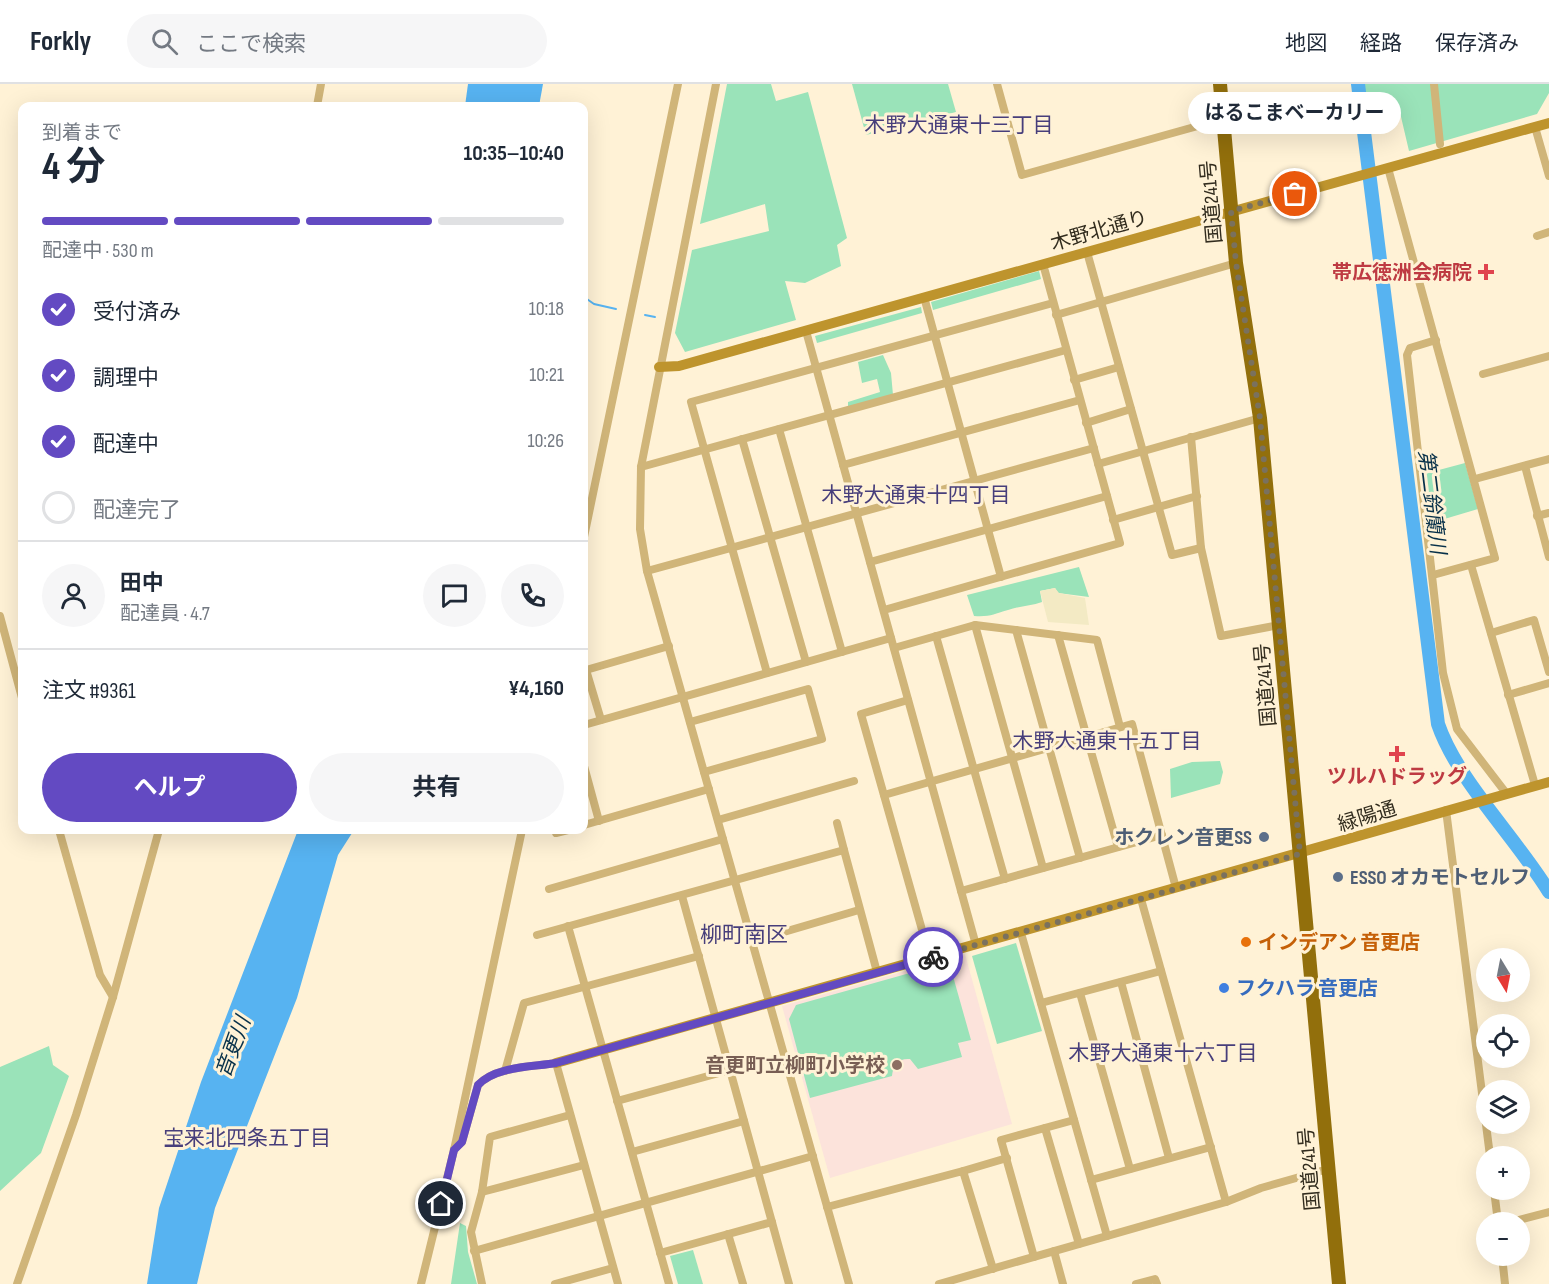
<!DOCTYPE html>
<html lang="ja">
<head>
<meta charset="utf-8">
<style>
	:root { --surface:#fff; --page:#f6f6f7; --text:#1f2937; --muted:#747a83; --line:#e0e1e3; --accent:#634ac2 }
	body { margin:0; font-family:"Sofia Sans Condensed","Noto Sans JP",sans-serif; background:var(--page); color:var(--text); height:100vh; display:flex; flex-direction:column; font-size:22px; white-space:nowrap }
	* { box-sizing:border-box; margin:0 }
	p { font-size:20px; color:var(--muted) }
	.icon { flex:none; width:33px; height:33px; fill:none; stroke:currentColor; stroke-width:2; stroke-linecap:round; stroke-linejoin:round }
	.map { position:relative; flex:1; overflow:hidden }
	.details { position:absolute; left:18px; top:18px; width:570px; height:732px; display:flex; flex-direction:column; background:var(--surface); border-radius:12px; box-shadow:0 6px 24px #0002 }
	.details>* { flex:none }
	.needle { width:39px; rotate:170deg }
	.fabs { position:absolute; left:1476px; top:864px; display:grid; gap:12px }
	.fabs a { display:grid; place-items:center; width:54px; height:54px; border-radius:50%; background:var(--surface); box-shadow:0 6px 24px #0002; font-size:30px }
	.pin { position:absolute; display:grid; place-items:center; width:51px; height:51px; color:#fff; margin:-26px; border:3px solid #fff; border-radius:50%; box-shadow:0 2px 6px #0007 }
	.courier { position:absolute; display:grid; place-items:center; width:60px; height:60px; margin:-30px; border:4px solid #634ac2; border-radius:50%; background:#fff; color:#222; box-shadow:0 2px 8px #0007 }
	.bubble { position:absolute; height:42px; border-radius:21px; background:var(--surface); box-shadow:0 6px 24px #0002; font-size:20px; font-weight:700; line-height:42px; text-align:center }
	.summary em { font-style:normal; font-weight:700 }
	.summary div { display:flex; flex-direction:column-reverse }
	.summary { display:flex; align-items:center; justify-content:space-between; height:102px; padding:0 24px }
	h1 { font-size:39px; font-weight:700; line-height:45px }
	.bar { display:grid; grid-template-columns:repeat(4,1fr); gap:9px 6px; align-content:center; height:72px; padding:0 24px }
	.bar i { height:8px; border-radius:4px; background:var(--line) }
	.bar .on { background:var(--accent) }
	.bar p { grid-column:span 4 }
	.line { display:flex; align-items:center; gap:15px; padding:0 24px; border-top:2px solid var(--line) }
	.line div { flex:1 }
	.round { display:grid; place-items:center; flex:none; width:63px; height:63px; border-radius:32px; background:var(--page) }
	ol { padding:0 24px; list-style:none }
	li { display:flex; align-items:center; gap:18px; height:66px }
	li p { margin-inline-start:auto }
	li .icon { padding:6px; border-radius:50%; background:var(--accent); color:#fff; stroke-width:4 }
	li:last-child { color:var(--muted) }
	li i { width:33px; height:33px; border:3px solid var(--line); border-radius:50% }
	.cta { display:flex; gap:12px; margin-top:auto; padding:12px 24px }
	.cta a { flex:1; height:69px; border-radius:36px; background:var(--accent); color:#fff; font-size:24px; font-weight:700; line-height:69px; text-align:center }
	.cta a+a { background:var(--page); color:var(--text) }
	header { display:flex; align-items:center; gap:36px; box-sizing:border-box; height:84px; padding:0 30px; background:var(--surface); border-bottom:2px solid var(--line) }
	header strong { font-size:28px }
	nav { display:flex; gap:33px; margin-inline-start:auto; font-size:21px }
	.search { width:420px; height:54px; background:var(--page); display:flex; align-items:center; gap:15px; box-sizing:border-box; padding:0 21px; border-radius:33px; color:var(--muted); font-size:22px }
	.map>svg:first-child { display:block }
	.education { fill:#fce3db }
	.green { fill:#9ae3b9 }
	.sand { fill:#f3eac4 }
	.water { fill:#57b3f1 }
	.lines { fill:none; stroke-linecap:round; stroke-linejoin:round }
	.stream { stroke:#57b3f1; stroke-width:2 }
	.river { stroke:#57b3f1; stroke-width:14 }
	.street { stroke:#d0b579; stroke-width:8 }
	.secondary { stroke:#be942d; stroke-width:10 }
	.highway { stroke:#926f0c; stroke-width:14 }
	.done { stroke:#7a715e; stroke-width:6; stroke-dasharray:0 10.8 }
	.route { stroke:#634ac2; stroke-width:8 }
	.health-dot { fill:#e0444e; stroke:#fff2d6; stroke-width:2 }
	.service-dot { fill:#5c6f8a; stroke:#fff2d6; stroke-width:2 }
	.food-dot { fill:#e8710a; stroke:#fff2d6; stroke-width:2 }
	.shop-dot { fill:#3f7fe0; stroke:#fff2d6; stroke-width:2 }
	.education-dot { fill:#8d6e63; stroke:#fff2d6; stroke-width:2 }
	.labels { text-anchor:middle; stroke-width:6; stroke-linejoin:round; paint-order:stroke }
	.street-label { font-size:20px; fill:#322c1e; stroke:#fff2d6 }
	.health-label { font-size:20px; font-weight:bold; fill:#be3a42; stroke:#fff2d6; text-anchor:end }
	.service-label { font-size:20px; font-weight:bold; fill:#4e5e75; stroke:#fff2d6; text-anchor:end }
	.food-label { font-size:20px; font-weight:bold; fill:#c56008; stroke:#fff2d6; text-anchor:start }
	.shop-label { font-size:20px; font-weight:bold; fill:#366cbe; stroke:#fff2d6; text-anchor:start }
	.education-label { font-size:20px; font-weight:bold; fill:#785e54; stroke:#fff2d6; text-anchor:end }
	.neighbourhood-label { font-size:21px; fill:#473e7b; stroke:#fff2d6 }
	.water-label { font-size:21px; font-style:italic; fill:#073049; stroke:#fff2d6 }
	.quarter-label { font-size:22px; fill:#473e7b; stroke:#fff2d6 }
</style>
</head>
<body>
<header>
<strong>Forkly</strong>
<div class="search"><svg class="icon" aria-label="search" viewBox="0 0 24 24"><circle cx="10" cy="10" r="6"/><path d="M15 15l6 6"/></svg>ここで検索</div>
<nav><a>地図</a><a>経路</a><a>保存済み</a></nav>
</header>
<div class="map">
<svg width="1549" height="1200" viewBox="0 0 1549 1200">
	<rect width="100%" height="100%" fill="#fff2d6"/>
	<polygon class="education" points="965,870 1012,1040 830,1094 782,922"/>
	<g class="green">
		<polygon points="727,0 771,0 776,17 808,8 847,154 837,161 841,182 805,199 785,197 796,236 685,268 675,249 692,166 769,147 765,120 700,140"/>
		<polygon points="852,0 948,0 956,28 866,51"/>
		<polygon points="1362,0 1549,0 1549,9 1537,30 1409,67 1398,20 1364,20"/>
		<polygon points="1039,187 1041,195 933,226 931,218"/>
		<polygon points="921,223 922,229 817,259 815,252"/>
		<polygon points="883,271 891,289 893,311 848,324 848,318 880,308 877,295 862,299 858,278"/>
		<polygon points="1465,379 1478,425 1431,439 1424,390"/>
		<path d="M1079 483 1089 513 1058 509 1055 504 1040 507 1042 518C1031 522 1019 522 1008 526 993 530 991 533 974 532L967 511Z"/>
		<polygon points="1220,677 1223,688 1220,700 1171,714 1170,685 1192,678"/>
		<polygon points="1016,859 1042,947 997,960 972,872"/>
		<path d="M949 878 971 956 958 959 962 973 918 985 910 975C898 974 893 981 892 992L810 1014 789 935 796 921Z"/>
		<polygon points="49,962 53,981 69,992 41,1069 0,1107 0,983"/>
		<polygon points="460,1139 466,1142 468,1168 477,1200 451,1200"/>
		<polygon points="693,1166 703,1200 678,1200 670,1172"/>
	</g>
	<polygon class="sand" points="1055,504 1059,509 1085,514 1089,541 1048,538 1040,507"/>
	<g class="water">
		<polygon points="468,0 543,0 539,22 465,22"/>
		<polygon points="298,746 354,746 338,771 297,914 215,1124 197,1200 147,1200 159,1124 201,998"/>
	</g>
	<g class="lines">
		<g class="stream">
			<polyline points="584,213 594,220 616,225"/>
			<polyline points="645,231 655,233"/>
		</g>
		<path class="river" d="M1358 0 1438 640C1457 696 1517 755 1549 808"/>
		<g class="street">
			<polyline points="716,0 641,383 640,445 647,487 849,1200"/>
			<polyline points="997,0 1022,91 1223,35"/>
			<polyline points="1434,0 1440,60"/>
			<polyline points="317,22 321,0"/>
			<polyline points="1535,43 1549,92"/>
			<polyline points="1388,84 1495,474 1433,491"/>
			<polyline points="1537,152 1549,148"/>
			<polyline points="1087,168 1172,471 1201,464"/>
			<polyline points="924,213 1001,493"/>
			<polyline points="1056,231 1236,179"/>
			<polyline points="806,247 976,861"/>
			<polyline points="1436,256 1410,264 1407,271 1443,589 1457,645 1506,709"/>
			<polyline points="1483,290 1549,272"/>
			<polyline points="1074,296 1119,283"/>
			<polyline points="1086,339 1131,325"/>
			<polyline points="779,345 842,568"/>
			<polyline points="1191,353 1201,464 1221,552 1279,541"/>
			<polyline points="742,355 806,578"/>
			<polyline points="1098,380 1260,334"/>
			<polyline points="843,381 1080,316"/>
			<polyline points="1525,382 1549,473"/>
			<polyline points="641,383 1066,266"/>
			<polyline points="1475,395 1549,375"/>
			<polyline points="1537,432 1549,429"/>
			<polyline points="1113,436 1197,412"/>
			<polyline points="584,453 678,0"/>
			<polyline points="870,478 1107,412"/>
			<polyline points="1471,481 1535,701"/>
			<polyline points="647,487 1094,364"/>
			<polyline points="884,526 1120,459 1043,180"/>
			<polyline points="0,532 22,614"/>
			<polyline points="975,541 1043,784"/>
			<polyline points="1016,546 1080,774"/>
			<polyline points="1491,549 1534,536 1549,588"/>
			<polyline points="1058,551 1118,763"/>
			<polyline points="936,552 1005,795"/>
			<polyline points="894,564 975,541 1097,556 1120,643"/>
			<polyline points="767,589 691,318 1053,219"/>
			<polyline points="1508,611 1549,599"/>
			<polyline points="908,616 861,630 930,874"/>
			<polyline points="601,636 586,586 669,562"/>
			<polyline points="690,638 808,605 822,655 704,688"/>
			<polyline points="584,641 891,554"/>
			<polyline points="584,682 599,737"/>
			<polyline points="884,711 1132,640 1176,804"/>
			<polyline points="1446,726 1490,1072"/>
			<polyline points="718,736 854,697"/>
			<polyline points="837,739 844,766"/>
			<polyline points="584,741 709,705"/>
			<polyline points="59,746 100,891 113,913"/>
			<polyline points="556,749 568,746"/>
			<polyline points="549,805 723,755"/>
			<polyline points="961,807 1162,751"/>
			<polyline points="682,812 789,1200"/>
			<polyline points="1141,815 1226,1118"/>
			<polyline points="568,842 669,1200"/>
			<polyline points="1021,849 1107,1152"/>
			<polyline points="537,851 844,766 877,888"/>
			<polyline points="753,857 859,826"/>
			<polyline points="1121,898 1169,1074"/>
			<polyline points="1080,909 1130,1085"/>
			<polyline points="1041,919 1161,887"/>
			<polyline points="505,987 524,919 699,872"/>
			<polyline points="617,1017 730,986"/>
			<polyline points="1045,1044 1079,1160"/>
			<path d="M454 1065 462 1058 478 1001C495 982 533 983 556 979L618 1200"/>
			<polyline points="632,1068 744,1037"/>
			<polyline points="963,1087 1007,1074"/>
			<polyline points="1091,1096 1211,1063"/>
			<polyline points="1494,1106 1498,1138"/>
			<polyline points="482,1108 584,1081"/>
			<polyline points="827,1123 963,1087 993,1185"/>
			<polyline points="1511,1138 1549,1128"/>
			<polyline points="728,1150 743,1200"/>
			<polyline points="474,1167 813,1072"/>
			<polyline points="1054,1167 1063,1200"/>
			<polyline points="660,1169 772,1138"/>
			<polyline points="1502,1172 1505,1200"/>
			<polyline points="1034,1173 1001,1056 1074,1036"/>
			<polyline points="17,1200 76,1031 113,913 159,746"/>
			<polyline points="421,1200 454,1066 522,746"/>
			<polyline points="482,1200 471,1148 482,1108 490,1053 570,1031"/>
			<polyline points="555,1200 613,1184"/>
			<polyline points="939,1200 1226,1118 1261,1104 1328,1085"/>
			<polyline points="1136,1200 1155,1195 1157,1200"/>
		</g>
		<g class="secondary">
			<polyline points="659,283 679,282 1549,39"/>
			<polyline points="556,979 1549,698"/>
		</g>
		<polyline class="highway" points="1220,0 1236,179 1260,334 1339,1200"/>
	</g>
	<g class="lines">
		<polyline class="done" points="933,873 1300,770 1260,334 1236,179 1231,127 1295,110"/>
		<path class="route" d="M441 1120 454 1066 462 1058 478 1001C495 982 533 983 556 979L933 873"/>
	</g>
	<g class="health-dot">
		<path d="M1483 179h6v6h6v6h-6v6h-6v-6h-6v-6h6z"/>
		<path d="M1394 661h6v6h6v6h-6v6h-6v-6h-6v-6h6z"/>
	</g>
	<g class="service-dot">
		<circle cx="1264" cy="753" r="6"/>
		<circle cx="1338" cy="793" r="6"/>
	</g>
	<circle class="food-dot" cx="1246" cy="858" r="6"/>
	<circle class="shop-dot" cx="1224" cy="904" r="6"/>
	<circle class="education-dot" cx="897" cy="981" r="6"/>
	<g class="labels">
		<g class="street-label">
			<text transform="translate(1211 118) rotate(-95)" y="7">国道241号</text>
			<text transform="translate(1099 146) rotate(-16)" y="7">木野北通り</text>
			<text transform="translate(1265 601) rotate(-95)" y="7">国道241号</text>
			<text transform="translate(1367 732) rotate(-17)" y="7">緑陽通</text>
			<text transform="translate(1309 1085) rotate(-95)" y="7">国道241号</text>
		</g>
		<g class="health-label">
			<text x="1472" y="195">帯広徳洲会病院</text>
			<text x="1397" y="699" text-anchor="middle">ツルハドラッグ</text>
		</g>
		<g class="service-label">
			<text x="1252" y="760">ホクレン音更SS</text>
			<text x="1350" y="800" text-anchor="start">ESSO オカモトセルフ</text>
		</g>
		<g class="food-label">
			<text x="1258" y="865">インデアン 音更店</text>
		</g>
		<g class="shop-label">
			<text x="1236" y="911">フクハラ 音更店</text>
		</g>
		<g class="education-label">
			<text x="885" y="988">音更町立柳町小学校</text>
		</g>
		<g class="neighbourhood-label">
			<text x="959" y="48">木野大通東十三丁目</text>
			<text x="916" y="418">木野大通東十四丁目</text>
			<text x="1107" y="664">木野大通東十五丁目</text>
			<text x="1163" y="976">木野大通東十六丁目</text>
			<text x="247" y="1061">宝来北四条五丁目</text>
		</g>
		<g class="water-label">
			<text transform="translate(1432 418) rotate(83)" y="7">第二鈴蘭川</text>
			<text transform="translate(233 963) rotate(-70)" y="7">音更川</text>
		</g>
		<g class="quarter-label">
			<text x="744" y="858">柳町南区</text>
		</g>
	</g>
</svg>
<div class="fabs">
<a><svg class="needle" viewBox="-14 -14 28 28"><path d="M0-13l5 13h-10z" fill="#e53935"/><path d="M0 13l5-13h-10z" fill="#747a83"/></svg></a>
<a><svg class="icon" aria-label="locate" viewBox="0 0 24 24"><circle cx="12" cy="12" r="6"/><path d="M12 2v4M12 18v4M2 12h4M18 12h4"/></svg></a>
<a><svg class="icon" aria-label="layers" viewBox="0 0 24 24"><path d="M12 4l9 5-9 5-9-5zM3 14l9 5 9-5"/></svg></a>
<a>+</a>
<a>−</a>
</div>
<div class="pin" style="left:1295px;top:110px;background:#ea580c"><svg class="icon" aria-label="bag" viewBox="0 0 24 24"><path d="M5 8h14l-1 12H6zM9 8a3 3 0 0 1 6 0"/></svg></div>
<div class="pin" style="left:441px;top:1120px;background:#1f2937"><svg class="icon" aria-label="home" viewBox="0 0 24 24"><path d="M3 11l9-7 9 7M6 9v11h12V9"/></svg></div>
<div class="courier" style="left:933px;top:873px"><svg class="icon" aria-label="bike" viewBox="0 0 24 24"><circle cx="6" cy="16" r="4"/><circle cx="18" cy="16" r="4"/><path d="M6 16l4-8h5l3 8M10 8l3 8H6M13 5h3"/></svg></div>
<div class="bubble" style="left:1188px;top:8px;width:213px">はるこまベーカリー</div>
<section class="details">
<div class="summary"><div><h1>4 分</h1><p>到着まで</p></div><em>10:35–10:40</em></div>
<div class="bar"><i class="on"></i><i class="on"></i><i class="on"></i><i></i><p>配達中 · 530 m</p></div>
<ol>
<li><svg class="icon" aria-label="check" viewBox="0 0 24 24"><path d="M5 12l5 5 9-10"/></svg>受付済み<p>10:18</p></li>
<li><svg class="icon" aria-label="check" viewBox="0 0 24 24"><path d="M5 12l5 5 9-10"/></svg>調理中<p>10:21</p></li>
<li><svg class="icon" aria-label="check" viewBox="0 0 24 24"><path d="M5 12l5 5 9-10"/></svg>配達中<p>10:26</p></li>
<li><i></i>配達完了</li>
</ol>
<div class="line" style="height:108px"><a class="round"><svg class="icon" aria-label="person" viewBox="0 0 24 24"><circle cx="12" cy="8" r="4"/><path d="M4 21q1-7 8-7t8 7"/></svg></a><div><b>田中</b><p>配達員 · 4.7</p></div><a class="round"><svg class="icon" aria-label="chat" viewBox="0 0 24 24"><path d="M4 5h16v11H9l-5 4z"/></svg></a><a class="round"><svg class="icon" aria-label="phone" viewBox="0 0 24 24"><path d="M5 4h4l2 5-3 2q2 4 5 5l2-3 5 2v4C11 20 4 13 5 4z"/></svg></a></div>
<div class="line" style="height:78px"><div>注文 #9361</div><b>¥4,160</b></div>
<div class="cta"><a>ヘルプ</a><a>共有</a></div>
</section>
</div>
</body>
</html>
